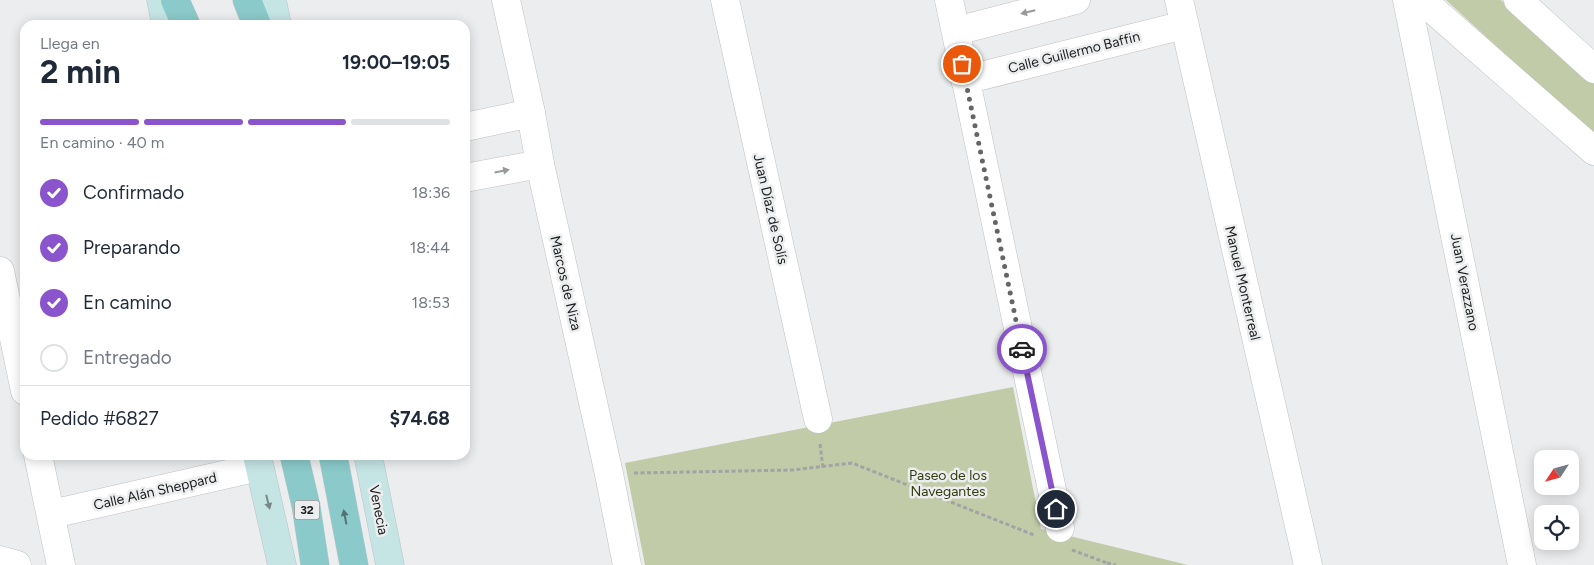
<!DOCTYPE html>
<html lang="es">
<head>
<meta charset="utf-8">
<style>
	:root { --surface:#fff; --page:#f6f6f7; --text:#1f2937; --muted:#747a83; --line:#e0e1e3; --accent:#8954cc }
	body { margin:0; font-family:Figtree,sans-serif; background:var(--page); color:var(--text); height:100vh; display:flex; flex-direction:column; font-size:19px; white-space:nowrap }
	* { box-sizing:border-box; margin:0 }
	p { font-size:16px; color:var(--muted) }
	.icon { flex:none; width:28px; height:28px; fill:none; stroke:currentColor; stroke-width:2; stroke-linecap:round; stroke-linejoin:round }
	.map { position:relative; flex:1; overflow:hidden }
	.panel { position:absolute; left:20px; top:20px; width:450px; height:440px; display:flex; flex-direction:column; background:var(--surface); border-radius:15px; box-shadow:0 2px 12px #0003 }
	.panel>* { flex:none }
	.needle { width:32px; rotate:234deg }
	.tools { position:absolute; left:1534px; top:450px; display:grid; gap:10px }
	.tools a { display:grid; place-items:center; width:45px; height:45px; border-radius:10px; background:var(--surface); box-shadow:0 2px 12px #0003; font-size:25px }
	.pin { position:absolute; display:grid; place-items:center; width:42px; height:42px; color:#fff; margin:-21px; border:2px solid #fff; border-radius:50%; box-shadow:0 1px 5px #0007 }
	.courier { position:absolute; display:grid; place-items:center; width:50px; height:50px; margin:-25px; border:4px solid #8954cc; border-radius:50%; background:#fff; color:#222; box-shadow:0 1px 6px #0007 }
	.summary em { font-style:normal; font-weight:700 }
	.summary div { display:flex; flex-direction:column-reverse }
	.summary { display:flex; align-items:center; justify-content:space-between; height:85px; padding:0 20px }
	h1 { font-size:32px; font-weight:700; line-height:38px }
	.bar { display:grid; grid-template-columns:repeat(4,1fr); gap:8px 5px; align-content:center; height:60px; padding:0 20px }
	.bar i { height:6px; border-radius:4px; background:var(--line) }
	.bar .active { background:var(--accent) }
	.bar p { grid-column:span 4 }
	.line { display:flex; align-items:center; gap:12px; padding:0 20px; border-top:1px solid var(--line) }
	.line div { flex:1 }
	ol { padding:0 20px; list-style:none }
	li { display:flex; align-items:center; gap:15px; height:55px }
	li p { margin-inline-start:auto }
	li .icon { padding:5px; border-radius:50%; background:var(--accent); color:#fff; stroke-width:4 }
	li:last-child { color:var(--muted) }
	li i { width:28px; height:28px; border:2px solid var(--line); border-radius:50% }
	.map>svg:first-child { display:block }
	.green { fill:#c1cba7 }
	.lines { fill:none; stroke-linecap:round; stroke-linejoin:round }
	.street-casing { stroke:#c0c1c2; stroke-width:29 }
	.secondary-casing { stroke:#c0c1c2; stroke-width:29 }
	.primary-casing { stroke:#c8c9c9; stroke-width:29 }
	.path { stroke:#a2a3a4; stroke-width:3; stroke-dasharray:4 2.5; stroke-linecap:butt }
	.street { stroke:#fff; stroke-width:28 }
	.secondary { stroke:#c5e4e4; stroke-width:28 }
	.primary { stroke:#8bcaca; stroke-width:28 }
	.oneway { fill:#989999 }
	.oneway2 { fill:#788a8a }
	.oneway3 { fill:#537373 }
	.done { stroke:#646566; stroke-width:5; stroke-dasharray:0 9 }
	.route { stroke:#8954cc; stroke-width:6 }
	.labels { text-anchor:middle; stroke-width:5; stroke-linejoin:round; paint-order:stroke }
	.shield { fill:#ecedee; stroke:#5a5b5b; stroke-width:1 }
	.shield-label { font-size:12px; font-weight:bold; fill:#1b1c1c }
	.street-label { font-size:14px; fill:#1b1c1c; stroke:#ecedee }
	.park-label { font-size:14px; fill:#333d0f; stroke:#ecedee }
</style>
</head>
<body>
<div class="map">
<svg width="1594" height="565" viewBox="0 0 1594 565">
	<rect width="100%" height="100%" fill="#ecedee"/>
	<g class="green">
		<polygon points="1446,0 1501,0 1594,84 1594,136"/>
		<polygon points="1013,387 1041,529 1188,565 645,565 625,463"/>
	</g>
	<g class="lines">
		<g class="street-casing">
			<g id="street">
				<polyline points="506,0 531,113 540,164 609,474 627,565"/>
				<polyline points="725,0 818,419"/>
				<polyline points="949,0 1060,528"/>
				<polyline points="1179,0 1308,565"/>
				<polyline points="1407,0 1522,565"/>
				<polyline points="1422,0 1594,151"/>
				<polyline points="1518,0 1594,69"/>
				<polyline points="956,31 1076,0"/>
				<polyline points="965,80 1184,25"/>
				<polyline points="465,127 531,113"/>
				<polyline points="465,178 540,164"/>
				<polyline points="0,271 25,391"/>
				<polyline points="38,455 61,565"/>
				<polyline points="52,514 259,467"/>
				<polyline points="0,560 17,565"/>
			</g>
		</g>
		<g class="secondary-casing">
			<g id="secondary">
				<polyline points="161,0 166,25"/>
				<polyline points="272,0 277,25"/>
				<polyline points="257,455 282,565"/>
				<polyline points="368,455 390,565"/>
			</g>
		</g>
		<g class="primary-casing">
			<g id="primary">
				<polyline points="175,0 186,25"/>
				<polyline points="247,0 257,25"/>
				<polyline points="294,455 306,506 315,565"/>
				<polyline points="333,455 354,565"/>
			</g>
		</g>
		<g class="path">
			<polyline points="820,444 823,468"/>
			<polyline points="634,473 793,470 852,463 1034,535"/>
			<polyline points="1072,550 1107,563 1107,565"/>
			<polyline points="1107,563 1116,565"/>
		</g>
		<use href="#street" class="street"/>
		<use href="#secondary" class="secondary"/>
		<use href="#primary" class="primary"/>
	</g>
	<defs><path id="oneway-solid" d="M-6-.8H1V-3.2L6.5 0L1 3.2V.8H-6Z" transform="scale(1.25)"/></defs>
	<g class="oneway">
		<use href="#oneway-solid" transform="translate(1028 12) rotate(166)"/>
		<use href="#oneway-solid" transform="translate(502 171) rotate(-11)"/>
	</g>
	<use class="oneway2" href="#oneway-solid" transform="translate(268 502) rotate(76)"/>
	<use class="oneway3" href="#oneway-solid" transform="translate(345 517) rotate(-101)"/>
	<g class="lines">
		<polyline class="done" points="962,64 1022,349"/>
		<polyline class="route" points="1022,349 1056,509"/>
	</g>
	<g class="labels">
		<rect class="shield" x="294.5" y="500.5" width="25" height="19" rx="4"/>
		<g class="shield-label">
			<text x="307" y="514">32</text>
		</g>
		<g class="street-label">
			<text transform="translate(1074 52) rotate(-14)" y="5">Calle Guillermo Baffin</text>
			<text transform="translate(771 209) rotate(77)" y="5">Juan Díaz de Solís</text>
			<text transform="translate(1465 282) rotate(79)" y="5">Juan Verazzano</text>
			<text transform="translate(566 283) rotate(77)" y="5">Marcos de Niza</text>
			<text transform="translate(1243 283) rotate(77)" y="5">Manuel Monterreal</text>
			<text transform="translate(155 491) rotate(-13)" y="5">Calle Alán Sheppard</text>
			<text transform="translate(379 510) rotate(79)" y="5">Venecia</text>
		</g>
		<g class="park-label">
			<text x="948" y="480">Paseo de los<tspan x="948" dy="16">Navegantes</tspan></text>
		</g>
	</g>
</svg>
<div class="tools">
<a><svg class="needle" viewBox="-14 -14 28 28"><path d="M0-13l5 13h-10z" fill="#e53935"/><path d="M0 13l5-13h-10z" fill="#747a83"/></svg></a>
<a><svg class="icon" aria-label="locate" viewBox="0 0 24 24"><circle cx="12" cy="12" r="6"/><path d="M12 2v4M12 18v4M2 12h4M18 12h4"/></svg></a>
</div>
<div class="pin" style="left:962px;top:64px;background:#ea580c"><svg class="icon" aria-label="bag" viewBox="0 0 24 24"><path d="M5 8h14l-1 12H6zM9 8a3 3 0 0 1 6 0"/></svg></div>
<div class="pin" style="left:1056px;top:509px;background:#1f2937"><svg class="icon" aria-label="home" viewBox="0 0 24 24"><path d="M3 11l9-7 9 7M6 9v11h12V9"/></svg></div>
<div class="courier" style="left:1022px;top:349px"><svg class="icon" aria-label="car" viewBox="0 0 24 24"><path d="M5 17H2v-5l4-1 3-4h7l3 4 3 1v5h-3M9 17h6M6 11h13"/><circle cx="7" cy="17" r="2"/><circle cx="17" cy="17" r="2"/></svg></div>
<section class="panel">
<div class="summary"><div><h1>2 min</h1><p>Llega en</p></div><em>19:00–19:05</em></div>
<div class="bar"><i class="active"></i><i class="active"></i><i class="active"></i><i></i><p>En camino · 40 m</p></div>
<ol>
<li><svg class="icon" aria-label="check" viewBox="0 0 24 24"><path d="M5 12l5 5 9-10"/></svg>Confirmado<p>18:36</p></li>
<li><svg class="icon" aria-label="check" viewBox="0 0 24 24"><path d="M5 12l5 5 9-10"/></svg>Preparando<p>18:44</p></li>
<li><svg class="icon" aria-label="check" viewBox="0 0 24 24"><path d="M5 12l5 5 9-10"/></svg>En camino<p>18:53</p></li>
<li><i></i>Entregado</li>
</ol>
<div class="line" style="height:65px"><div>Pedido #6827</div><b>$74.68</b></div>
</section>
</div>
</body>
</html>
